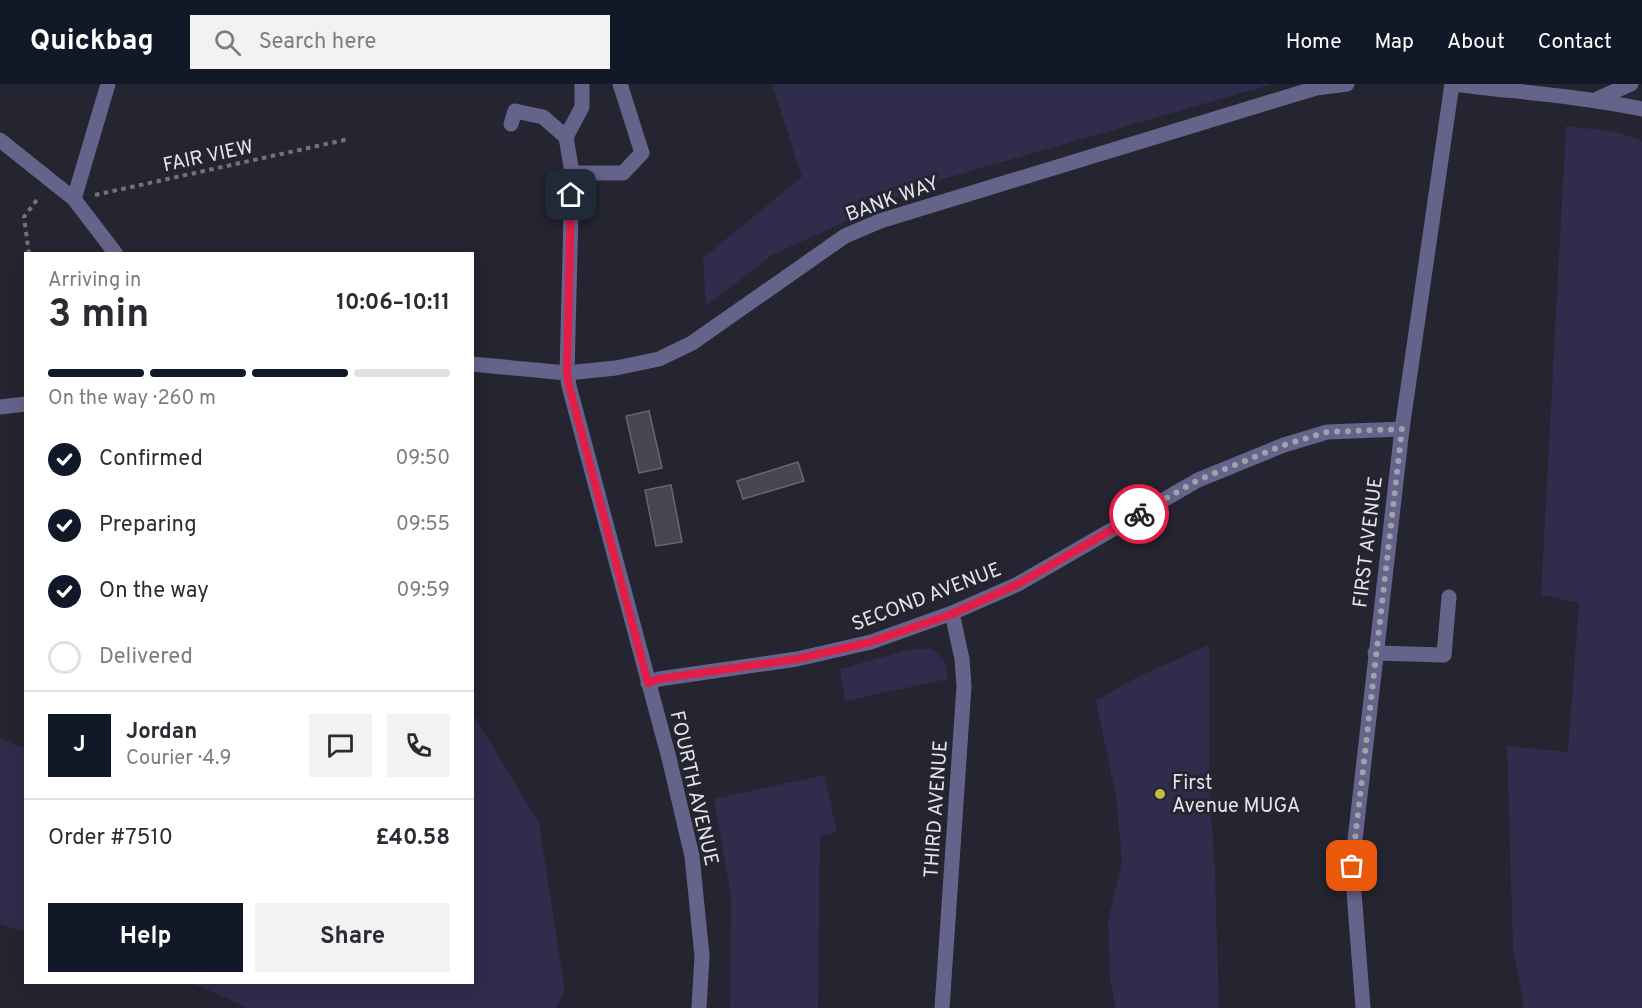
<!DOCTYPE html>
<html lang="en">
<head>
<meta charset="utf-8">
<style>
	:root { --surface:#fff; --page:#f2f2f3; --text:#2b2b33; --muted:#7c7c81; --line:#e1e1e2; --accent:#111827 }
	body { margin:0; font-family:Overpass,sans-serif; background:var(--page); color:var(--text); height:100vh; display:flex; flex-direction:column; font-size:22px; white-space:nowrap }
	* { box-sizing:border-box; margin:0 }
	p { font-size:20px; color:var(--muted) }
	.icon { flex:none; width:33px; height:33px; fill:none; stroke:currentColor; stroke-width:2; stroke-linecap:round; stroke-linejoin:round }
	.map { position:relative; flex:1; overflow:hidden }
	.sheet { position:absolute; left:24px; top:168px; width:450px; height:732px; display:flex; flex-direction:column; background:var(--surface); border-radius:0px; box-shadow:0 6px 24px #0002 }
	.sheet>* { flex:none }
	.pin { position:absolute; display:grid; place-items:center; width:51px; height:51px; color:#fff; margin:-26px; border-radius:12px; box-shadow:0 3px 9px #0006 }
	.courier { position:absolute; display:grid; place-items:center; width:60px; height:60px; margin:-30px; border:4px solid #e11d48; border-radius:50%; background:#fff; color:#222; box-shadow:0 2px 8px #0007 }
	.head em { font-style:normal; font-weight:700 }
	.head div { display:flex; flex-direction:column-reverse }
	.head { display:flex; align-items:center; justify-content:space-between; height:102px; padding:0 24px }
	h1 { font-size:39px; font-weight:700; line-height:45px }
	.bar { display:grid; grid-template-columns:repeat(4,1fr); gap:9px 6px; align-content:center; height:72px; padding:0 24px }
	.bar i { height:8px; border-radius:4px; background:var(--line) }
	.bar .on { background:var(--accent) }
	.bar p { grid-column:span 4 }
	.line { display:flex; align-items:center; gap:15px; padding:0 24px; border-top:2px solid var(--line) }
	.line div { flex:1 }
	.round { display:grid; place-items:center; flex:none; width:63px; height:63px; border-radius:0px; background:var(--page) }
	ol { padding:0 24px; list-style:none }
	li { display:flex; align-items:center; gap:18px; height:66px }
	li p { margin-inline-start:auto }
	li .icon { padding:6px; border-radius:50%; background:var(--accent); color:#fff; stroke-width:4 }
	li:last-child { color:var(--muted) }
	li i { width:33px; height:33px; border:3px solid var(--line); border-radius:50% }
	.action { display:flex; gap:12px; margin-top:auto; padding:12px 24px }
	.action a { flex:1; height:69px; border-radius:0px; background:var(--accent); color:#fff; font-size:24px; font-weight:700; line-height:69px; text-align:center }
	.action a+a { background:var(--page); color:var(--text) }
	header { display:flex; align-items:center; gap:36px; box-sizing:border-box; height:84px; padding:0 30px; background:var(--accent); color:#fff }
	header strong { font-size:28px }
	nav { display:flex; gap:33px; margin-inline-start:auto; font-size:21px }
	.search { width:420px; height:54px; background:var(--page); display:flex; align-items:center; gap:15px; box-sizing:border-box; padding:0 21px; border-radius:0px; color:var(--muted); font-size:22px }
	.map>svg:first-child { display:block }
	.green { fill:#2f2c4c }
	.building { fill:#464552; stroke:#676674; stroke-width:1.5 }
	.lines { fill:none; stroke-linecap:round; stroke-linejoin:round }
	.path { stroke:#72727c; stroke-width:4; stroke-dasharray:4.5 4.5; stroke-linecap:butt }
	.minor { stroke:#66638b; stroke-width:15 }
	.done { stroke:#a1a1ab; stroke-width:6; stroke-dasharray:0 10.8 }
	.route { stroke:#e11d48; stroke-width:8 }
	.poi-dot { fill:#c2bd3f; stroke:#252531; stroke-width:2 }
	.labels { text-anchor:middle; stroke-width:6; stroke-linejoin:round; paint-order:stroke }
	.street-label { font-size:20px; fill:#e4e4ec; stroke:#252531 }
	.poi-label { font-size:20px; fill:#e4e4ec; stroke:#252531; text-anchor:start }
</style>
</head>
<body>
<header>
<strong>Quickbag</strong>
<div class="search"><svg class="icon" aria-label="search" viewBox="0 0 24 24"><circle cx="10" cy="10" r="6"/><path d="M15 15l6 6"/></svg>Search here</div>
<nav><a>Home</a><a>Map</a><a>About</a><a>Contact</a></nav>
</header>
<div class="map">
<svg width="1642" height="924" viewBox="0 0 1642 924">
	<rect width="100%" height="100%" fill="#252531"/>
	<g class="green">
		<polygon points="772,0 1268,0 1269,1 929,99 772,171 706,222 703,174 802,93"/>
		<polygon points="1566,42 1618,48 1642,57 1642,924 1524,924 1513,863 1507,662 1568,668 1579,519 1541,511"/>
		<polygon points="1209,561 1209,696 1215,789 1219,924 1116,924 1110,896 1108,837 1122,777 1116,713 1096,617 1139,592"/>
		<polygon points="911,565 933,565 945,579 948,595 845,617 840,585"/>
		<polygon points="473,630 539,739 565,908 556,924 247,924 202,903 188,899 472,898"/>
		<polygon points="0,654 25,665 25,848 0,840"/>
		<polygon points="824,691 837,748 820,752 818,924 730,924 731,812 714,715"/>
	</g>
	<g class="building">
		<polygon points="649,327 662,384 639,389 626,332"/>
		<polygon points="798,378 804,397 743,415 737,397"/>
		<polygon points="671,401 682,458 656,462 645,406"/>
	</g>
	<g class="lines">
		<g class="path">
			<polyline points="95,111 349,55"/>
			<polyline points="29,170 24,133 39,113"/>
		</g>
		<g class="minor">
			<path d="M1453 0C1516 8 1580 12 1642 25"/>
			<polyline points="1597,15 1631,0"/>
			<polyline points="511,40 515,27 543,33 566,53 572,89 567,289 569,302 669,674 692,772 702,872 699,924"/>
			<polyline points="566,53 582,23 582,0"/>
			<polyline points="0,56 74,115 116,170"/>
			<polyline points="572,89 623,89 642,69 620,0"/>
			<polyline points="74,115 108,0"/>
			<polyline points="472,280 567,289 616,284 659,275 692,259 845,152 880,137 1316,4 1347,0"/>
			<polyline points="0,323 26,320"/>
			<polyline points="1375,569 1444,571 1449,513"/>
			<polyline points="648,599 659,595 797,575 871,558 952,529 1018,500 1198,396 1284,361 1327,348 1402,345"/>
			<polyline points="942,924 964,602 962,575 952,529"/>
			<polyline points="1363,924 1352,782 1402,345 1452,0"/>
		</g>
	</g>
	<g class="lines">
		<polyline class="done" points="1139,430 1198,396 1284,361 1327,348 1402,345 1352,782"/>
		<polyline class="route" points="571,111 567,289 569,302 648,599 659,595 797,575 871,558 952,530 1018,500 1139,430"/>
	</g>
	<circle class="poi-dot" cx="1160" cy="710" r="6"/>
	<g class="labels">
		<g class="street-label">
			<text transform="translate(208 71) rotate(-12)" y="7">FAIR VIEW</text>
			<text transform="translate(892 114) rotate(-20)" y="7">BANK WAY</text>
			<text transform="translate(1367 458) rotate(-83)" y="7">FIRST AVENUE</text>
			<text transform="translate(926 512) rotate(-21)" y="7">SECOND AVENUE</text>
			<text transform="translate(695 704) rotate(77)" y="7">FOURTH AVENUE</text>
			<text transform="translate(935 725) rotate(-86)" y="7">THIRD AVENUE</text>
		</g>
		<g class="poi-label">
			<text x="1172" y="705">First<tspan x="1172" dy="23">Avenue MUGA</tspan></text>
		</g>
	</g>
</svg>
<div class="pin" style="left:1352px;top:782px;background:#ea580c"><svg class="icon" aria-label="bag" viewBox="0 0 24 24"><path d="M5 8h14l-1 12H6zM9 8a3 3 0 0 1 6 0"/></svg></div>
<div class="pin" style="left:571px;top:111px;background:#1f2937"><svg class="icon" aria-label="home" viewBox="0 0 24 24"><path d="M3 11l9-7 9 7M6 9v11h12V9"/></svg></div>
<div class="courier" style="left:1139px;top:430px"><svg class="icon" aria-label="bike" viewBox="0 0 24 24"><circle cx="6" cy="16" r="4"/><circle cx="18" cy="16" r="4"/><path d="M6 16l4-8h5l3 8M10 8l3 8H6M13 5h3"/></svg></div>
<section class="sheet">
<div class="head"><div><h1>3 min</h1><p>Arriving in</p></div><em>10:06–10:11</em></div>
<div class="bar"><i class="on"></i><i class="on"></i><i class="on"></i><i></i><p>On the way · 260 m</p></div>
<ol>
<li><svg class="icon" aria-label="check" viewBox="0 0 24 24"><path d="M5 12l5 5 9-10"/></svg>Confirmed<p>09:50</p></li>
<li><svg class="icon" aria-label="check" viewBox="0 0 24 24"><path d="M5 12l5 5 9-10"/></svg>Preparing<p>09:55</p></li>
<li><svg class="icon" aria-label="check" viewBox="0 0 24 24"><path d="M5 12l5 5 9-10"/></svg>On the way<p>09:59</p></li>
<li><i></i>Delivered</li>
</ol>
<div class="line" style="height:108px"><b class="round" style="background:var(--accent);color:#fff">J</b><div><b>Jordan</b><p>Courier · 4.9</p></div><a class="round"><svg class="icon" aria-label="chat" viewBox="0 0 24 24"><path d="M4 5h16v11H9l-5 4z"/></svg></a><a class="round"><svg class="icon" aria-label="phone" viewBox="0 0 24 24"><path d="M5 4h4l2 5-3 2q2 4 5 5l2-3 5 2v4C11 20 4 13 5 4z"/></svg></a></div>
<div class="line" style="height:78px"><div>Order #7510</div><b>£40.58</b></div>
<div class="action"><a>Help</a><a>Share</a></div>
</section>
</div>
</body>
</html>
